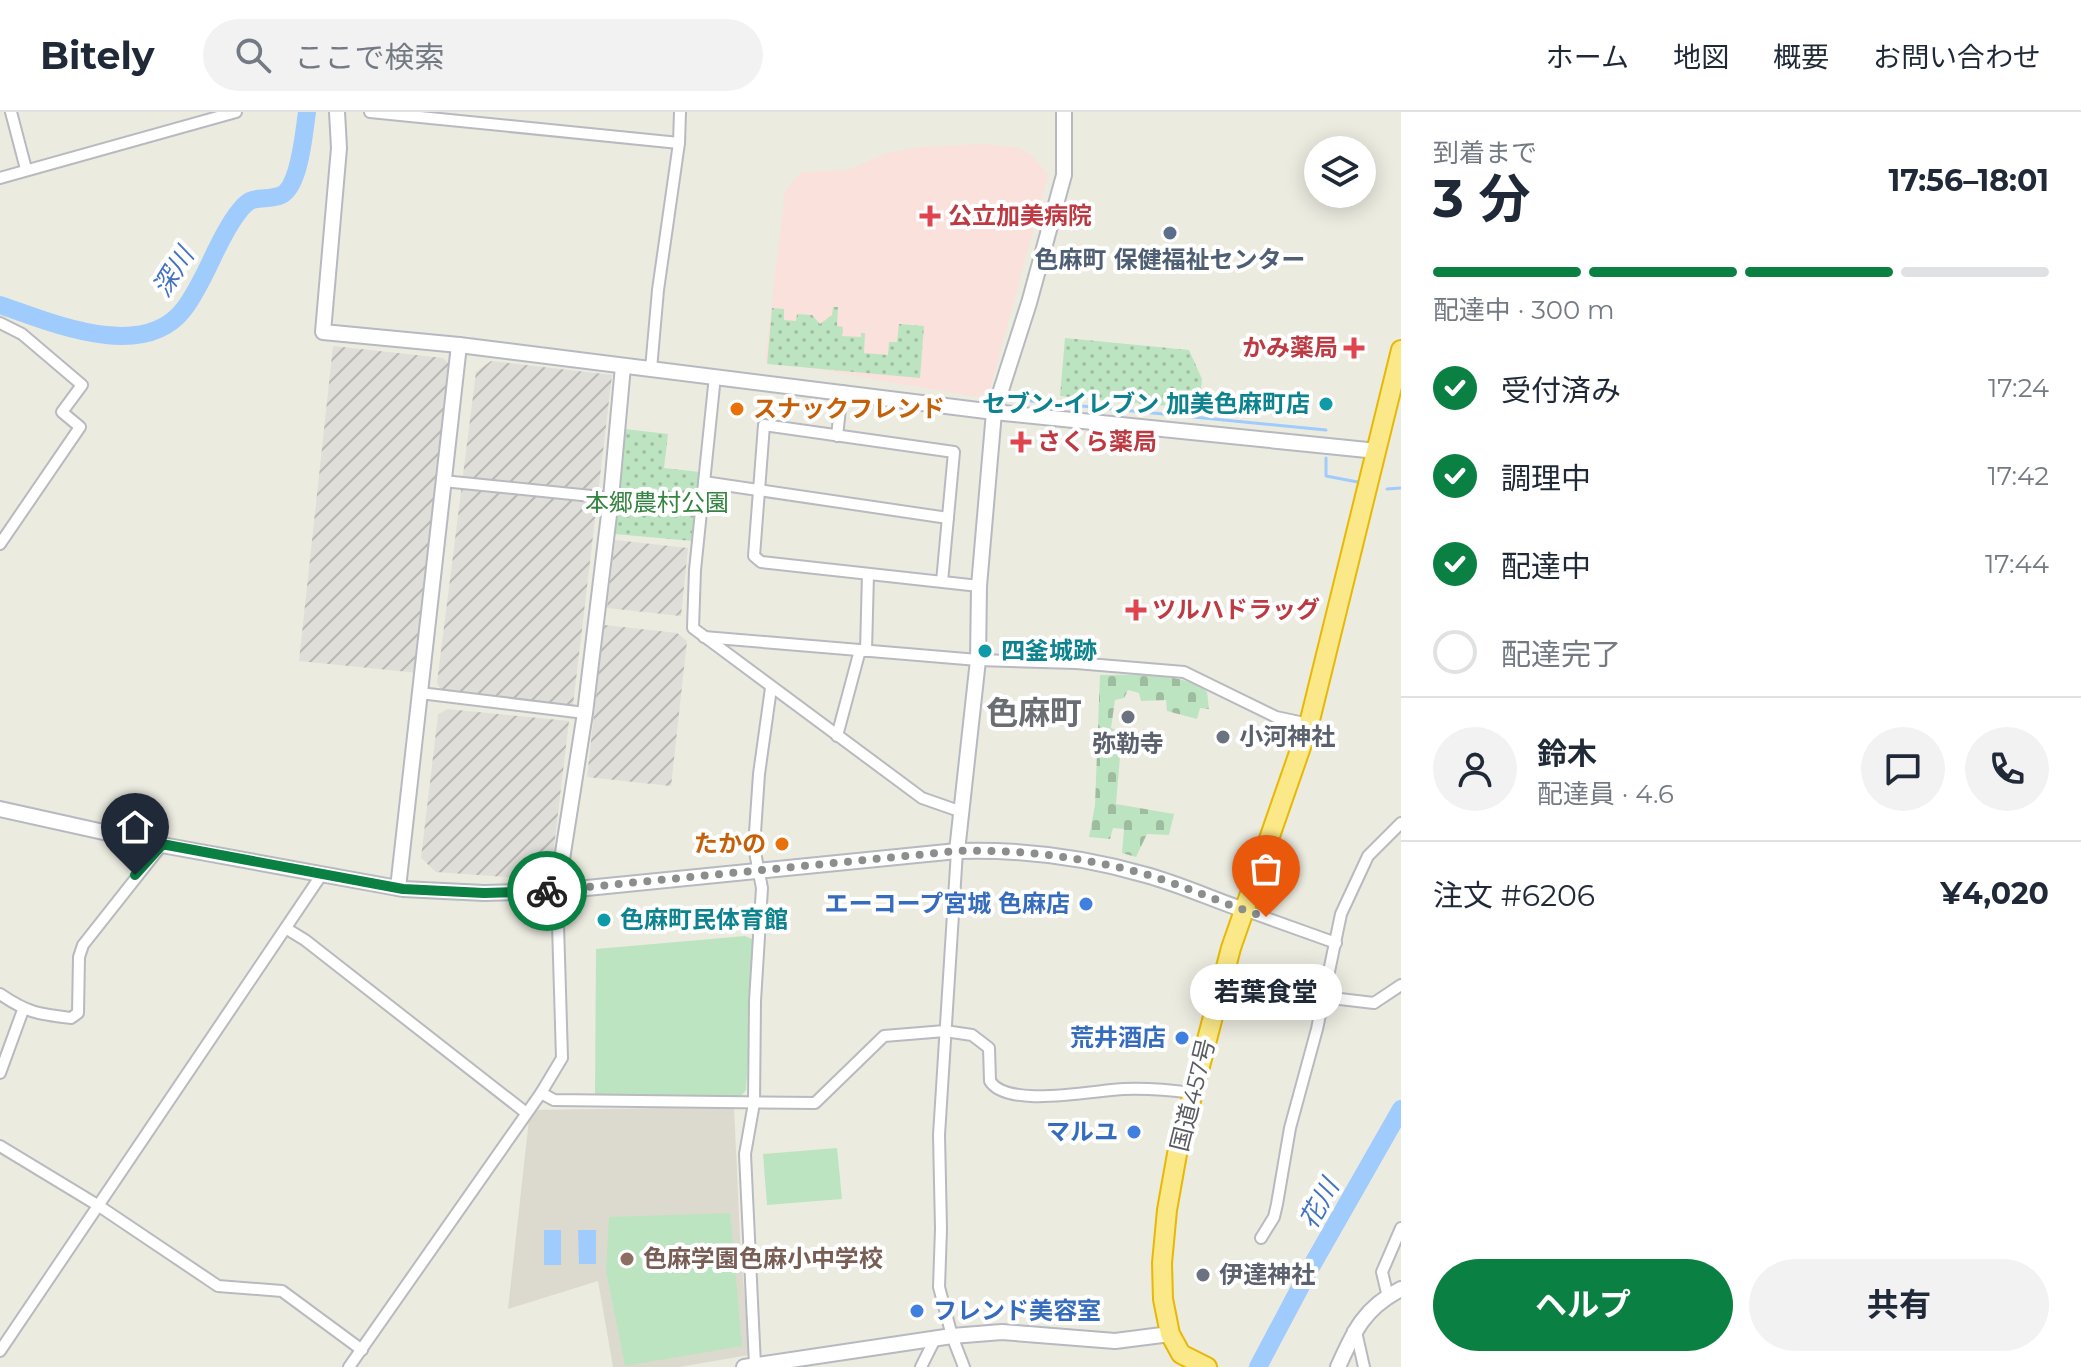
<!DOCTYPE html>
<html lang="ja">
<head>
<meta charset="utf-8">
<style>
	:root { --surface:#fff; --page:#f2f2f3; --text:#1f2937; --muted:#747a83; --line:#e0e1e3; --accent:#0b8043 }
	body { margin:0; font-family:Montserrat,"Noto Sans JP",sans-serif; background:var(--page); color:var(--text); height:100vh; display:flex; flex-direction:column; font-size:30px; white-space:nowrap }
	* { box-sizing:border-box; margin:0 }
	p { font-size:26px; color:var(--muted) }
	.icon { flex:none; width:44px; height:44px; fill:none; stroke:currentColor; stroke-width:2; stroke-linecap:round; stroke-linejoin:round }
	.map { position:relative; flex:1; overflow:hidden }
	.panel { display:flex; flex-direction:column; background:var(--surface); width:680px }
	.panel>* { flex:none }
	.controls { position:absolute; left:1304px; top:24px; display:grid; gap:16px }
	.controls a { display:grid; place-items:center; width:72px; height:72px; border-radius:50%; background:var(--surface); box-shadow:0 4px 20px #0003; font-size:40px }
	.pin { position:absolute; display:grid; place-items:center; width:68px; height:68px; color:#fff; margin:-82px -34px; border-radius:50% 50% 50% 0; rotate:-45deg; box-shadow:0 0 8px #0007 }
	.pin .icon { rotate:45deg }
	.courier { position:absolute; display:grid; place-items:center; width:80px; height:80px; margin:-40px; border:6px solid #0b8043; border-radius:50%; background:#fff; color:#222; box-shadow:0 2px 10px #0007 }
	.bubble { position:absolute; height:56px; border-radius:28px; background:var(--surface); box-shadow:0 4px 20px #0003; font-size:26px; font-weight:700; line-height:56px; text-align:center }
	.summary em { font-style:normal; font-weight:700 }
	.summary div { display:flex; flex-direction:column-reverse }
	.summary { display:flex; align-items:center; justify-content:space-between; height:136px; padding:0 32px }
	h1 { font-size:52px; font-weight:700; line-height:60px }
	.bar { display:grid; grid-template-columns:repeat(4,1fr); gap:12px 8px; align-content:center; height:96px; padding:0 32px }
	.bar i { height:10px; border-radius:6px; background:var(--line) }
	.bar .selected { background:var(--accent) }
	.bar p { grid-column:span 4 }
	.line { display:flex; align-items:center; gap:20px; padding:0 32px; border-top:2px solid var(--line) }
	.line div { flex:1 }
	.round { display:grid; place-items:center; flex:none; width:84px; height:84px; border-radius:42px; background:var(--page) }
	ol { padding:0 32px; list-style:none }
	li { display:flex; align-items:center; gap:24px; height:88px }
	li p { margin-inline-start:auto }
	li .icon { padding:8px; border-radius:50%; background:var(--accent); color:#fff; stroke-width:4 }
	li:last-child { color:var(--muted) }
	li i { width:44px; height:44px; border:4px solid var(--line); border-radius:50% }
	.action { display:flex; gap:16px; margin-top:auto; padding:16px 32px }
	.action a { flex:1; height:92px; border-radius:48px; background:var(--accent); color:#fff; font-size:32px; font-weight:700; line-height:92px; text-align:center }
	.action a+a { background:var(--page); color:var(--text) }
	header { display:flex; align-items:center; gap:48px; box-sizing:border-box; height:112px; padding:0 40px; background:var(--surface); border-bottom:2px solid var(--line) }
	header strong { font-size:38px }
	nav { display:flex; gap:44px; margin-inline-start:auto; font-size:28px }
	.search { width:560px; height:72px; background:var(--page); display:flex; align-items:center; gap:20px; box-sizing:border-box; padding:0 28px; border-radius:44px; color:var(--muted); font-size:30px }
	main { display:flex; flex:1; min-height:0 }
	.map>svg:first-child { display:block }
	.industrial { fill:url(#industrial-furrows) }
	.education { fill:#dcdace }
	.medical { fill:#fae1db }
	.cemetery { fill:url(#cemetery-stones) }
	.park { fill:url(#park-dots) }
	.pitch { fill:#bde4c1 }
	.water { fill:#9fcbfd }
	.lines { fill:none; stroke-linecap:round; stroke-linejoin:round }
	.stream { stroke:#9fcbfd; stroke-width:3 }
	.river { stroke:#9fcbfd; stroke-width:18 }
	.street-casing { stroke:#b8babf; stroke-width:14 }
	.secondary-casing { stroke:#b6b9bf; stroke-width:18 }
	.highway-casing { stroke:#e8b804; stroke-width:22 }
	.street { stroke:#fff; stroke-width:10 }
	.secondary { stroke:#fff; stroke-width:14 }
	.highway { stroke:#fbe989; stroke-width:18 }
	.done { stroke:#8c8e8d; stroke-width:8; stroke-dasharray:0 14.4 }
	.route { stroke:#0b8043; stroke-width:10 }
	.health-dot { fill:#e0444e; stroke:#fff; stroke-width:3 }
	.service-dot { fill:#5c6f8a; stroke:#fff; stroke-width:3 }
	.culture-dot { fill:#0f9aa8; stroke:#fff; stroke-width:3 }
	.food-dot { fill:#e8710a; stroke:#fff; stroke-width:3 }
	.worship-dot { fill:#6b7280; stroke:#fff; stroke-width:3 }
	.shop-dot { fill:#3f7fe0; stroke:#fff; stroke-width:3 }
	.education-dot { fill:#8d6e63; stroke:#fff; stroke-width:3 }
	.labels { text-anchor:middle; stroke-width:8; stroke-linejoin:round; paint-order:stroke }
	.health-label { font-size:24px; font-weight:bold; fill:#be3a42; stroke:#fff; text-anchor:start }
	.service-label { font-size:24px; font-weight:bold; fill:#4e5e75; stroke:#fff }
	.culture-label { font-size:24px; font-weight:bold; fill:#0d838f; stroke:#fff; text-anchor:start }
	.food-label { font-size:24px; font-weight:bold; fill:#c56008; stroke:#fff; text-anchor:start }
	.park-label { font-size:24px; fill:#368441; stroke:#fff }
	.worship-label { font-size:24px; font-weight:bold; fill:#5b616d; stroke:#fff; text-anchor:start }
	.shop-label { font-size:24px; font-weight:bold; fill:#366cbe; stroke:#fff; text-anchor:end }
	.street-label { font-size:24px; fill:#595c61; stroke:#fff }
	.education-label { font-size:24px; font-weight:bold; fill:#785e54; stroke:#fff; text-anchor:start }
	.water-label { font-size:26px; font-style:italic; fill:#4373c0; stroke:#fff }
	.district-label { font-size:32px; font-weight:bold; fill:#6a6e73; stroke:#fff }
</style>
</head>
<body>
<header>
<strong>Bitely</strong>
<div class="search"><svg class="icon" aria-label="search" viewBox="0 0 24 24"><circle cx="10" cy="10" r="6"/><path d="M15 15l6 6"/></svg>ここで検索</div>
<nav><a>ホーム</a><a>地図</a><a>概要</a><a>お問い合わせ</a></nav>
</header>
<main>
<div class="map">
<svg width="1401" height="1255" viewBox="0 0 1401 1255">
	<defs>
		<pattern id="industrial-furrows" width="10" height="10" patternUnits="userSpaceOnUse" patternTransform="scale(2)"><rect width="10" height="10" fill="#dfded8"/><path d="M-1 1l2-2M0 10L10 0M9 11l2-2" fill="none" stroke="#b8b7b3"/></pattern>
		<pattern id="cemetery-stones" width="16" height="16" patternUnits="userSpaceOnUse" patternTransform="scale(2)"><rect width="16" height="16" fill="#bde4c1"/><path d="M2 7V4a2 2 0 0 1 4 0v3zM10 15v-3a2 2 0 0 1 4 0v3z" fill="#9dbca0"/></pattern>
		<pattern id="park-dots" width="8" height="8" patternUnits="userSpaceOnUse" patternTransform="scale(2)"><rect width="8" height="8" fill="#bde4c1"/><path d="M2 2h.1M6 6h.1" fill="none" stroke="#9dbca0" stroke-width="1.8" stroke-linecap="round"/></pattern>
	</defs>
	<rect width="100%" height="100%" fill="#ecebe0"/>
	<g class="industrial">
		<polygon points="333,234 443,246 452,255 419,561 299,549"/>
		<polygon points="491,249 612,263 573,593 441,578 437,571 476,260"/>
		<polygon points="615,428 688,436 681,504 607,496"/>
		<polygon points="604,513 677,521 687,529 671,674 587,665"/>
		<polygon points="447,597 569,609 550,768 436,760 421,746 438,603"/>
	</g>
	<polygon class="education" points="734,995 740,1125 749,1243 679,1255 613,1255 598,1169 508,1197 530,998"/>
	<polygon class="medical" points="981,32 1016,35 1033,44 1048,63 990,277 977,285 765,248 785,80 793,69 802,60 848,58 887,41 918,35"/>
	<path class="cemetery" d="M1100 563C1130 563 1184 559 1207 580L1209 597 1200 596 1197 607 1167 599 1166 588 1141 589 1139 581 1128 578 1124 586 1115 588 1111 616 1120 620V625L1107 624V629L1121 633 1116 692 1174 702 1169 723 1147 722 1136 745 1122 741 1124 717 1113 716 1110 727 1089 725 1095 693Z"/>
	<g class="park">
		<polygon points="833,195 838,195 837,214 843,215 842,224 861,225 861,221 865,221 864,241 888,243 889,230 897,230 899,212 924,214 920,266 767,252 772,196 784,197 784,208 796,209 797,202 812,203 820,212 832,203"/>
		<polygon points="1065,226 1189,238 1202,267 1199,297 1060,284"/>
		<polygon points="625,317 668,322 664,356 700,360 693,429 614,422"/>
	</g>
	<g class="pitch">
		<polygon points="745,824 756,829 746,978 741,984 595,982 596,837"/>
		<polygon points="837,1036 842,1087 767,1093 763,1042"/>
		<polygon points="730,1101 742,1234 625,1254 606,1159 609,1105"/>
	</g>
	<g class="water">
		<rect x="544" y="1118" width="17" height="35"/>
		<polygon points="578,1118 596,1118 596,1152 579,1152"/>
	</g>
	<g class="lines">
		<g class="stream">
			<polyline points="1031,289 1326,318"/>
			<polyline points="1326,346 1326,364 1363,371"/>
			<polyline points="1387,377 1401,376"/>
		</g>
		<g class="river">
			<path d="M0 193C50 210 143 251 184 197 206 168 216 130 237 102 253 80 257 90 279 84 300 78 304 19 307 0"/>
			<polyline points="1258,1255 1311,1155 1401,997"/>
		</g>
		<g class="street-casing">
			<g id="street">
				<polyline points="11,0 26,57"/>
				<polyline points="370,0 679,31"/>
				<polyline points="0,66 236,0"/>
				<polyline points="0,211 22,222 82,273 62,300 80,315 0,432"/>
				<polyline points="651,257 658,178 679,31 680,0"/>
				<polyline points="715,264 695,458 693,516 922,686 962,700"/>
				<polyline points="837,324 842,279"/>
				<polyline points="443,369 611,386"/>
				<polyline points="704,370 948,406"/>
				<polyline points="942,470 954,340 764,313 754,444 761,450 979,474"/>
				<polyline points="704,525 978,548 1076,551 1184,560 1276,605 1309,612"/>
				<polyline points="866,539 868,462"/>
				<polyline points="420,581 585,601"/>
				<polyline points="837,624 860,538"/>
				<polyline points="957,739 939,1023 941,1117 939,1175 952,1224 964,1255"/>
				<polyline points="1244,798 1336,831"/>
				<polyline points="287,817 305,828 525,1000"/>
				<path d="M0 882C28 901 38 902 71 906L78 901 79 845 83 833 162 733"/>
				<polyline points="1323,885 1374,891 1401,873"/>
				<polyline points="0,961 23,898"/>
				<path d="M541 981 554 988 815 991 884 924 945 919 972 923 989 936 990 969C1007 997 1095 978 1124 977 1147 976 1170 978 1193 981"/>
				<polyline points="0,1034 99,1094 218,1174 282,1179 362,1238"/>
				<polyline points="1261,1126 1274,1105 1277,1092 1290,1016 1317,917 1341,802 1368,744 1401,711"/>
				<polyline points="1388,1185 1382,1160 1401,1116"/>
				<polyline points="1353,1219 1357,1224 1364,1255"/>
				<polyline points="0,1239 322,762"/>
				<polyline points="755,1253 745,1042 754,991 755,889 762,776 754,735 759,662 771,576"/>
				<polyline points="349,1255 541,981 562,946 557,779"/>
				<polyline points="921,1255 935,1227"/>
			</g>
		</g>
		<g class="secondary-casing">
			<g id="secondary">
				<polyline points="337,0 339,36 323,220 459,233 994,300 1377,339"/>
				<path d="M0 697 162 733 403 777 484 781 557 779 957 739C1020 737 1084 745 1146 763 1179 772 1212 787 1244 798"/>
				<polyline points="957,739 978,548 979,474 994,300 1029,191 1064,63 1064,0"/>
				<polyline points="398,776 459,233"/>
				<polyline points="557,779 585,601 611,386 623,254"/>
				<polyline points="744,1255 952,1224 1002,1220 1115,1229 1170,1222"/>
				<path d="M1338 1255C1354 1219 1364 1196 1401 1177"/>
			</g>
		</g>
		<g class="highway-casing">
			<polyline id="highway" points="1207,1255 1181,1242 1170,1222 1163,1187 1162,1151 1167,1098 1177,1042 1231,836 1309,612 1401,238"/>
		</g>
		<use href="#street" class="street"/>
		<use href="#secondary" class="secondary"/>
		<use href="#highway" class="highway"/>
	</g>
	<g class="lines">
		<path class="done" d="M547 779 957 739C1020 737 1083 745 1145 762 1186 774 1225 793 1266 805"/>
		<polyline class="route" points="135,763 162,733 167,733 403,777 484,781 547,779"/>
	</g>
	<g class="health-dot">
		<path d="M926 92h8v8h8v8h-8v8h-8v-8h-8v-8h8z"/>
		<path d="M1350 224h8v8h8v8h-8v8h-8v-8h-8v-8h8z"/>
		<path d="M1017 318h8v8h8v8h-8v8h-8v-8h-8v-8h8z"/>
		<path d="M1132 486h8v8h8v8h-8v8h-8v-8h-8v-8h8z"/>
	</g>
	<circle class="service-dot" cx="1170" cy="121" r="8"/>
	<g class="culture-dot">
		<circle cx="1326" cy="292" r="8"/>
		<circle cx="985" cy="539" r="8"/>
		<circle cx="604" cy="808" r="8"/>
	</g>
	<g class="food-dot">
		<circle cx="737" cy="297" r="8"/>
		<circle cx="782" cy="732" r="8"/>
	</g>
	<g class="worship-dot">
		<circle cx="1128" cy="605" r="8"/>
		<circle cx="1223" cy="625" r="8"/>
		<circle cx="1203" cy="1163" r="8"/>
	</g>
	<g class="shop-dot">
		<circle cx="1086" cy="792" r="8"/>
		<circle cx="1182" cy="926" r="8"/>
		<circle cx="1134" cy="1020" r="8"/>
		<circle cx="917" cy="1199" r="8"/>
	</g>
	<circle class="education-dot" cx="627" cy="1147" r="8"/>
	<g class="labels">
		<g class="health-label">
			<text x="948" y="112">公立加美病院</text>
			<text x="1338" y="244" text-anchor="end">かみ薬局</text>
			<text x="1037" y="338">さくら薬局</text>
			<text x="1152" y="506">ツルハドラッグ</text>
		</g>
		<g class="service-label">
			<text x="1170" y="156">色麻町 保健福祉センター</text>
		</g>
		<g class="culture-label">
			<text x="1310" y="300" text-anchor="end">セブン-イレブン 加美色麻町店</text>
			<text x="1001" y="547">四釜城跡</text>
			<text x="620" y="816">色麻町民体育館</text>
		</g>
		<g class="food-label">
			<text x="753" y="305">スナックフレンド</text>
			<text x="766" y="740" text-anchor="end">たかの</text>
		</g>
		<g class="park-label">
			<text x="657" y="399">本郷農村公園</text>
		</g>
		<g class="worship-label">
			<text x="1239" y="633">小河神社</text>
			<text x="1128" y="640" text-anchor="middle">弥勒寺</text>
			<text x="1219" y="1171">伊達神社</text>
		</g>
		<g class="shop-label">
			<text x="1070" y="800">エーコープ宮城 色麻店</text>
			<text x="1166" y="934">荒井酒店</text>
			<text x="1118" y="1028">マルユ</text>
			<text x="933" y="1207" text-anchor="start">フレンド美容室</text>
		</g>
		<g class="street-label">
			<text transform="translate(1193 983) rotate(-76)" y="8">国道457号</text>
		</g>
		<g class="education-label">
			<text x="643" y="1155">色麻学園色麻小中学校</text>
		</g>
		<g class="water-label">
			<text transform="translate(173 160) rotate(-58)" y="9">深川</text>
			<text transform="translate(1319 1092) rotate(-61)" y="9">花川</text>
		</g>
		<g class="district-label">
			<text x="1034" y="612">色麻町</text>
		</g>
	</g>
</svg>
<div class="controls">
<a><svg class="icon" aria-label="layers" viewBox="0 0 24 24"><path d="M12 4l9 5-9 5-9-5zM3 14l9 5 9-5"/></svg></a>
</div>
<div class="pin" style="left:1266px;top:805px;background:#ea580c"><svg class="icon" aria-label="bag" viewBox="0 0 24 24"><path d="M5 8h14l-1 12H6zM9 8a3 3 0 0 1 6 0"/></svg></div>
<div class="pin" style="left:135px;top:763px;background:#1f2937"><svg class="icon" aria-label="home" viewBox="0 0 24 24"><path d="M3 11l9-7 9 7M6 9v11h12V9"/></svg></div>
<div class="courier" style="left:547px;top:779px"><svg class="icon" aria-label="bike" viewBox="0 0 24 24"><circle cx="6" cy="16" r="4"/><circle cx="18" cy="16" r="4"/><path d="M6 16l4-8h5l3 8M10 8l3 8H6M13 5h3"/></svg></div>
<div class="bubble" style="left:1190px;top:852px;width:152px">若葉食堂</div>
</div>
<section class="panel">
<div class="summary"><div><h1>3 分</h1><p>到着まで</p></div><em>17:56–18:01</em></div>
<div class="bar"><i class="selected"></i><i class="selected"></i><i class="selected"></i><i></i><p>配達中 · 300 m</p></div>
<ol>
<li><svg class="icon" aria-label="check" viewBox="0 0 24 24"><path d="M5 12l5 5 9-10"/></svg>受付済み<p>17:24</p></li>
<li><svg class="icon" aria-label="check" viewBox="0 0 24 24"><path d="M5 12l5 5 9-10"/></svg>調理中<p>17:42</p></li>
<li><svg class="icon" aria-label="check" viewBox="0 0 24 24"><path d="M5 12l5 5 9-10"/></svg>配達中<p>17:44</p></li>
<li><i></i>配達完了</li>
</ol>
<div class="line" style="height:144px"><a class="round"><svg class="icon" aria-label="person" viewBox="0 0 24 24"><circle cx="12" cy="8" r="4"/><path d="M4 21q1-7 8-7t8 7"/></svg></a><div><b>鈴木</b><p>配達員 · 4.6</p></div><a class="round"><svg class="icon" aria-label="chat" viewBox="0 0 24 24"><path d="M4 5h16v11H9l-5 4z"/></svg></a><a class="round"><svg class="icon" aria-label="phone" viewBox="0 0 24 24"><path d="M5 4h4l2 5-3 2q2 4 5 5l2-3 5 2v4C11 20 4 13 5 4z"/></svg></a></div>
<div class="line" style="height:104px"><div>注文 #6206</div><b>¥4,020</b></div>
<div class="action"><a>ヘルプ</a><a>共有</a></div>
</section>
</main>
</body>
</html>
